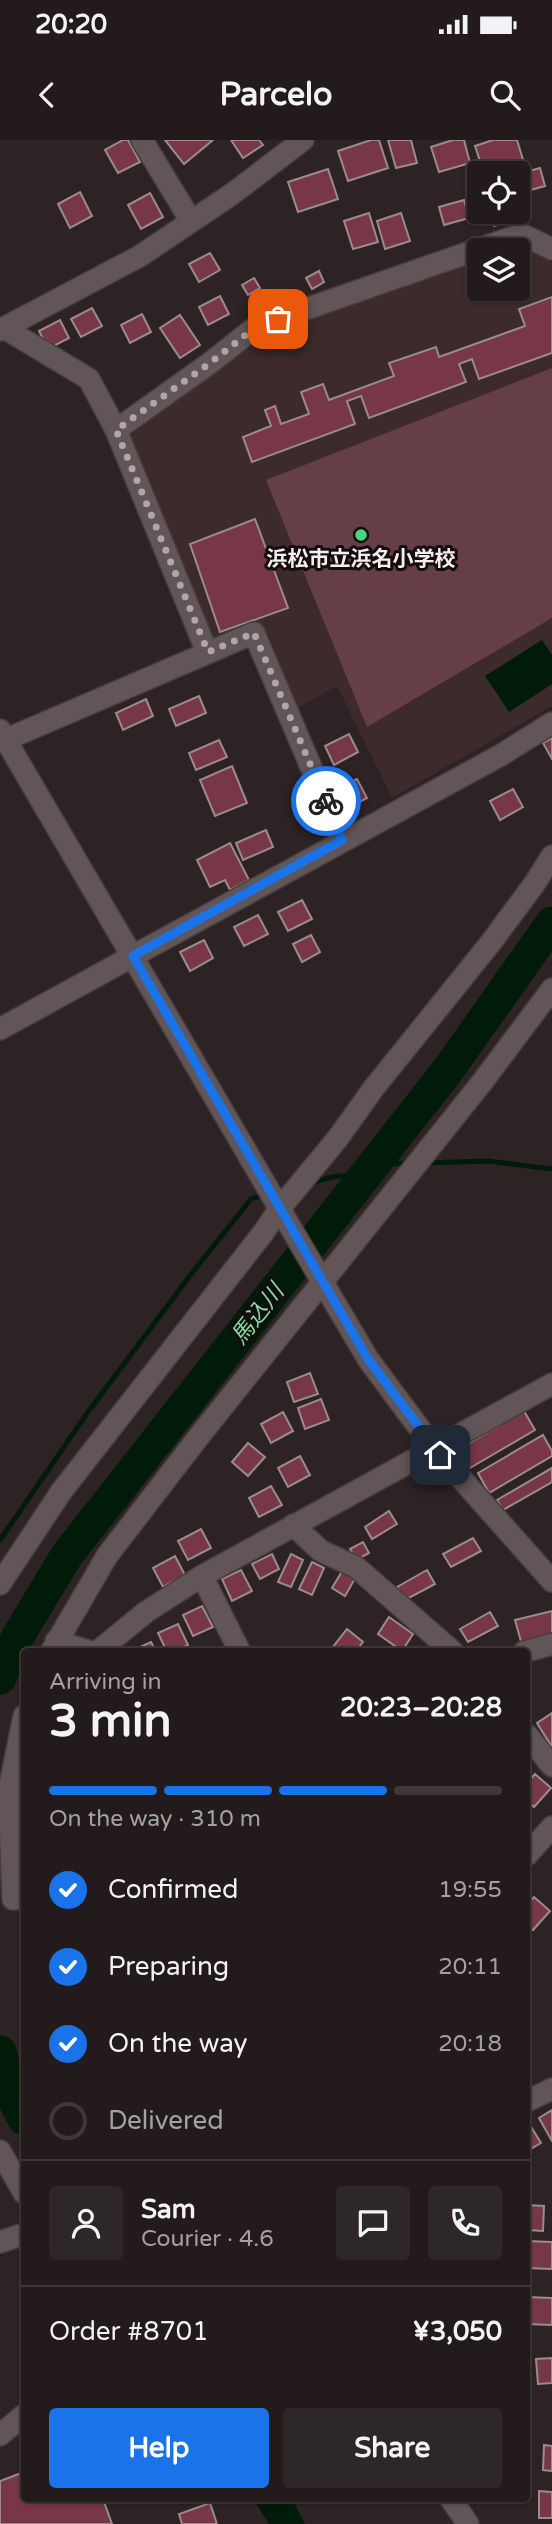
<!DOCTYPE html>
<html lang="en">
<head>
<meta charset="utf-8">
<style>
	:root { --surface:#221a1b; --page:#2e2728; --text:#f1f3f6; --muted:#a2a1a3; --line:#3f383a; --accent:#1a73e8 }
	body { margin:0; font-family:"Varela Round","Noto Sans JP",sans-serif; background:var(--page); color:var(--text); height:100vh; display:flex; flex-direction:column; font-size:26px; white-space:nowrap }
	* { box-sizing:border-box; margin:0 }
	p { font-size:23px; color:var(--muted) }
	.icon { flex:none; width:38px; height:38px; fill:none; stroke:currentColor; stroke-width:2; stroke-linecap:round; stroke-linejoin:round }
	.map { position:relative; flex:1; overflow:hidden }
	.details { position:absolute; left:21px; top:1508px; width:509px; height:854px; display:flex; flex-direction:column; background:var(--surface); border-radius:7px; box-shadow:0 2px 5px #0004,0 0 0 2px var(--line) }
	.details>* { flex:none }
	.controls { position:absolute; left:467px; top:21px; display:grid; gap:14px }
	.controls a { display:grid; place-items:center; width:63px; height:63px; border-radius:7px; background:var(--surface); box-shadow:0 2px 5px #0004,0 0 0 2px var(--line); font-size:35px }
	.pin { position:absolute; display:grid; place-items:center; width:60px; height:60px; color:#fff; margin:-30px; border-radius:14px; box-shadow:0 4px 10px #0006 }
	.courier { position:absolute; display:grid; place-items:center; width:70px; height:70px; margin:-35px; border:5px solid #1a73e8; border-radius:50%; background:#fff; color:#222; box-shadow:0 2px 9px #0007 }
	.summary em { font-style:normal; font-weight:700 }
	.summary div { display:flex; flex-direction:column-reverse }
	.summary { display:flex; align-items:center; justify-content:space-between; height:119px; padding:0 28px }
	h1 { font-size:46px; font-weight:700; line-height:52px }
	.bar { display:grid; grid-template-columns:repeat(4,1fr); gap:10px 7px; align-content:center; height:84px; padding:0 28px }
	.bar i { height:9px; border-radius:5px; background:var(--line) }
	.bar .current { background:var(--accent) }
	.bar p { grid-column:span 4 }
	.line { display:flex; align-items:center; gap:18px; padding:0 28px; border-top:2px solid var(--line) }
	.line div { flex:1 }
	.round { display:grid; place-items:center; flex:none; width:74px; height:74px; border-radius:7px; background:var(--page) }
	ol { padding:0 28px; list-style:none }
	li { display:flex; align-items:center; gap:21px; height:77px }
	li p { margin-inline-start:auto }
	li .icon { padding:7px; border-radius:50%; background:var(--accent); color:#fff; stroke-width:4 }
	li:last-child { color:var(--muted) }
	li i { width:38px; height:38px; border:4px solid var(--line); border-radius:50% }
	.button { display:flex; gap:14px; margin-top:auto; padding:14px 28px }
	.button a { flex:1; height:80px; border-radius:7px; background:var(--accent); color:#fff; font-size:28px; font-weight:700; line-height:80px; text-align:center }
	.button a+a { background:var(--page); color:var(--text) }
	.status { display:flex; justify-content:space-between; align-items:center; height:49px; padding:0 35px; background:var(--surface); direction:ltr }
	.status svg { height:19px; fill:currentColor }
	header { display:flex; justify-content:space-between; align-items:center; height:91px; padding:0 28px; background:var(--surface); font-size:32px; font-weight:700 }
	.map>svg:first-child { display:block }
	.built { fill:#3c2a2d }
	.green { fill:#653e46 }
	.water { fill:#001b07 }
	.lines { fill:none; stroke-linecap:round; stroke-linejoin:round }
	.stream { stroke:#001b07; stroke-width:5 }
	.river { stroke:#001b07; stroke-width:33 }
	.building { fill:#783747; stroke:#9a8c8e; stroke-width:2 }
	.minor-casing { stroke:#463d3e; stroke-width:24 }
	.tertiary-casing { stroke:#463d3e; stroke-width:24 }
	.minor { stroke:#625557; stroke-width:21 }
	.tertiary { stroke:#625557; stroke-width:21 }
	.done { stroke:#afa6a7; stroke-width:7; stroke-dasharray:0 12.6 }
	.route { stroke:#1a73e8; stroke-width:9 }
	.poi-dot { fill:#46d77a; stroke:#120d0e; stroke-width:2.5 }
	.labels { text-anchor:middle; stroke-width:6; stroke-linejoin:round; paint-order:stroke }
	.poi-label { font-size:21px; font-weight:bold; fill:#f5edee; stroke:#120d0e }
	.water-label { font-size:23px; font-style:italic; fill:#87dd9e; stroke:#120d0e }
</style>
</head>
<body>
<div class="status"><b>20:20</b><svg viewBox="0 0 49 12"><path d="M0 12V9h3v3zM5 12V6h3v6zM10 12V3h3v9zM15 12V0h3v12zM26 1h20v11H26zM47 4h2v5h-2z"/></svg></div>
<header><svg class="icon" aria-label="back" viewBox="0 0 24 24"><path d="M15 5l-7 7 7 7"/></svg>Parcelo<svg class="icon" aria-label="search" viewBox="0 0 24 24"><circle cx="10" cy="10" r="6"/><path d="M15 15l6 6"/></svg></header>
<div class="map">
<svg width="552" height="2384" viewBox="0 0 552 2384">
	<rect width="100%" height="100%" fill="#2d2224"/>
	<polygon class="built" points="522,108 552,122 552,566 392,658 337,546 298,568 268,494 215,511 130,296 260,194 479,122 480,149 518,149 518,110 515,110"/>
	<polygon class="green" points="552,228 552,478 367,587 266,340"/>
	<g class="water">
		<polygon points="542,500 552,515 552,544 509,572 485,536"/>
		<polygon points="253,2359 292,2359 305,2384 269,2384"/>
	</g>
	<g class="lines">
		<g class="stream">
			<polyline points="426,1023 488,1021 552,1029"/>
			<polyline points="310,1043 332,1037 369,1033 387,1024 409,1023"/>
			<polyline points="0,1400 88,1272 195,1129 251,1059 267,1054"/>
		</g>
		<g class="river">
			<polyline points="0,1538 18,1496 67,1415 448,930 552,783"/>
			<polyline points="0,1912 15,1962 24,1979"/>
		</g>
	</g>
	<g class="building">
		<polygon points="123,0 128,0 140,22 118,33 105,10"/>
		<polygon points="165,0 213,0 184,24"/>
		<polygon points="231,0 259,0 263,5 243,18"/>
		<polygon points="371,0 379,0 388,28 348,41 338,11"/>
		<polygon points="388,0 411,0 417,23 396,28"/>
		<polygon points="453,0 464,0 470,23 439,32 431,7"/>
		<polygon points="493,0 517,0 524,23 493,33 484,33 475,6"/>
		<polygon points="540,28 545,46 520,53 518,34"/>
		<polygon points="328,29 338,59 298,72 288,42"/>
		<polygon points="80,52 92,76 70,88 58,64"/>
		<polygon points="150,53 163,77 141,89 128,65"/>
		<polygon points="464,60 469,78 444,85 439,67"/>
		<polygon points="490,72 517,72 519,79 494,86"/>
		<polygon points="369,73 378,102 353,109 344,81"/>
		<polygon points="401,73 410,101 385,109 377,81"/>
		<polygon points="210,113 220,130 199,142 189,124"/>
		<polygon points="319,131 324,142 312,149 306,138"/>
		<polygon points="254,138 260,148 248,155 242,145"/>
		<polygon points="220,156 229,174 208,185 199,167"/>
		<polygon points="552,157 552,213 479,239 472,219 459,224 466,242 369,278 361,256 347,261 355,284 252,322 243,297 271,286 265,270 275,266 281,284 309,274 301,252 323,244 329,260 394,236 389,223 436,207 439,217 525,186 519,169"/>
		<polygon points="92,168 102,186 81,197 71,179"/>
		<polygon points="142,174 151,192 130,203 121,185"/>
		<polygon points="180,175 200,205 180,218 160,188"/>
		<polygon points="60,180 69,198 48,209 39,191"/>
		<polygon points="255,379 288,468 220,492 190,404"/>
		<polygon points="199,556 206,573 176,586 169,569"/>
		<polygon points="146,559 153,576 123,590 116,573"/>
		<polygon points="349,594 358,612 334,625 325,606"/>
		<polygon points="552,598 552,619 543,603"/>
		<polygon points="219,600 227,617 196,630 189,613"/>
		<polygon points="232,626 247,663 215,676 200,640"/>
		<polygon points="357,639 367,658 344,670 334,652"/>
		<polygon points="513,649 523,667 500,680 490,661"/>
		<polygon points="266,690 273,707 243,720 236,703"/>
		<polygon points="230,703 249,740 230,750 225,740 210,747 197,720"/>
		<polygon points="302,760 312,779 288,791 278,772"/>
		<polygon points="258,775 268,794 244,806 234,787"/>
		<polygon points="311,795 320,812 302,822 293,804"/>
		<polygon points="204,800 213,818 190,831 180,812"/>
		<polygon points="310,1233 318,1254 294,1262 287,1242"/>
		<polygon points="321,1259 329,1280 305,1289 298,1268"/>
		<polygon points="524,1271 535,1290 470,1328 459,1309"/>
		<polygon points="283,1272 293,1291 271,1303 261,1284"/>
		<polygon points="543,1295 552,1311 552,1316 489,1353 478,1333"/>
		<polygon points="248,1303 265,1317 248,1336 232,1322"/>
		<polygon points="300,1316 310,1335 288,1347 278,1328"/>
		<polygon points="552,1328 552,1342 503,1370 497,1360"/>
		<polygon points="271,1346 282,1365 259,1377 249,1358"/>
		<polygon points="389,1371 397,1384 372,1399 365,1387"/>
		<polygon points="201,1389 211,1408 188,1420 178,1401"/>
		<polygon points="473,1398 481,1411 451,1427 443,1414"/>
		<polygon points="363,1402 369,1413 356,1420 350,1409"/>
		<polygon points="272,1414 279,1429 260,1439 252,1424"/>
		<polygon points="291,1414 303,1420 291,1447 278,1442"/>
		<polygon points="175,1416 185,1435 163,1447 153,1428"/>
		<polygon points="312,1422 324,1428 312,1455 299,1449"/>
		<polygon points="344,1428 357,1435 345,1456 332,1448"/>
		<polygon points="241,1430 252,1451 232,1461 222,1439"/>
		<polygon points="427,1430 435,1444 405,1460 397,1447"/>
		<polygon points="202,1466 213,1487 193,1496 183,1475"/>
		<polygon points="552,1471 552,1497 522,1505 515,1480"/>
		<polygon points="490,1472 498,1486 468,1502 460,1489"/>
		<polygon points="389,1477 413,1494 402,1511 378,1494"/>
		<polygon points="178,1484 188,1505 174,1512 167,1512 158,1493"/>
		<polygon points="347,1489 363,1502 355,1512 329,1512"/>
		<polygon points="151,1502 156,1512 132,1512 131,1511"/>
		<polygon points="552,1573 552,1607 537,1583"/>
		<polygon points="535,1634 551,1648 534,1667 527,1661 527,1643"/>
		<polygon points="534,1757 550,1771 533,1790 527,1785 527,1766"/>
		<polygon points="552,1970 552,2001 539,1978"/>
		<polygon points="527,1980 541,2003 527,2011"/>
		<polygon points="527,2065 544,2066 543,2091 527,2090"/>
		<polygon points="527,2101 552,2102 552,2129 527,2128"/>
		<polygon points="527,2157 552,2158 552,2185 527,2184"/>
		<polygon points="552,2218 552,2243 538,2244 536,2219"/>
		<polygon points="544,2305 552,2306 552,2331 543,2330"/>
		<polygon points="24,2332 24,2359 103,2359 112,2384 0,2384 0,2341"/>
		<polygon points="539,2351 552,2352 552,2378 539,2378"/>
		<polygon points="210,2363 217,2384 182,2384 179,2374"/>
	</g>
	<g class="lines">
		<g class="minor-casing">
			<g id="minor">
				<polyline points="142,0 191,81"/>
				<polyline points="4,188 89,239 116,290 207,512"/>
				<polyline points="0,190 140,116 232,54 303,0"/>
				<polyline points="116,290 210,223 257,186 516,96 523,95 552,109"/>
				<polyline points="0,590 319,1136"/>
				<polyline points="0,602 254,493 342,700"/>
				<polyline points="133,816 501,615 552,583"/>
				<polyline points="293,1385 321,1411 356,1427 453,1512"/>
				<polyline points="202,1436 240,1512"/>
				<polyline points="0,1444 61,1352 263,1093 280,1068 338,998 373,949 492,801 535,743 552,716"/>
				<polyline points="56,1501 91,1512"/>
				<polyline points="51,1512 107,1416 197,1299 483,941 552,849"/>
				<polyline points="97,1512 146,1472 202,1436 552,1244"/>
				<polyline points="524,1512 552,1504"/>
				<polyline points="24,1576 9,1650 13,1759 24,1758"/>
				<polyline points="527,1595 552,1626"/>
				<polyline points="527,1715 552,1687"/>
				<polyline points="0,2011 24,2053"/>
				<polyline points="0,2102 24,2094"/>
				<polyline points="451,2359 468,2384"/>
			</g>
		</g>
		<g class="tertiary-casing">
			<g id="tertiary">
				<polyline points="0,889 133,816"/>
				<polyline points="319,1136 368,1219 434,1308 552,1441"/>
				<polyline points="527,1961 552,1949"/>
				<polyline points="0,2295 24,2275"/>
			</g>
		</g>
		<use href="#minor" class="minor"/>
		<use href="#tertiary" class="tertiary"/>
	</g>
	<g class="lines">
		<polyline class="done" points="278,179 257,186 210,223 116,290 208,512 254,493 326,661"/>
		<polyline class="route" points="326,661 342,700 133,816 368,1219 440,1315"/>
	</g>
	<circle class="poi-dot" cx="361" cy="395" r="7"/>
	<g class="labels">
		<g class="poi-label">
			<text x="361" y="426">浜松市立浜名小学校</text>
		</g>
		<g class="water-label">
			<text transform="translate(257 1174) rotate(-52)" y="8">馬込川</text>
		</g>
	</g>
</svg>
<div class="controls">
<a><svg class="icon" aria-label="locate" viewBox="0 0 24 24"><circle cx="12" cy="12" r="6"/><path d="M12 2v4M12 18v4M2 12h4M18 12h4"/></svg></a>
<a><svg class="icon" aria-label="layers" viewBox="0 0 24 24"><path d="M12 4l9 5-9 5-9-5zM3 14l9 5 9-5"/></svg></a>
</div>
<div class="pin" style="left:278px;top:179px;background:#ea580c"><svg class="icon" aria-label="bag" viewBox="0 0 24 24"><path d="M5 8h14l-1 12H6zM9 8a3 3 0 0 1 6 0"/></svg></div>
<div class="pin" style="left:440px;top:1315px;background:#1f2937"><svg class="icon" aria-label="home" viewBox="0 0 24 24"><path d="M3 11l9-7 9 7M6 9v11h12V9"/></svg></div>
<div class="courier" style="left:326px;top:661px"><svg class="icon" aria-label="bike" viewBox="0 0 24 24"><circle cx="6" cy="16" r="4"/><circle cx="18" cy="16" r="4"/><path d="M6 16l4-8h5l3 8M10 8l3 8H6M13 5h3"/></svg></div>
<section class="details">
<div class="summary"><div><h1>3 min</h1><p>Arriving in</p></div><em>20:23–20:28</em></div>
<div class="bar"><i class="current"></i><i class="current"></i><i class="current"></i><i></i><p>On the way · 310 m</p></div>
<ol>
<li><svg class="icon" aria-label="check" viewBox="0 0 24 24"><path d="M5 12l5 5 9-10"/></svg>Confirmed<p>19:55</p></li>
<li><svg class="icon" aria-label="check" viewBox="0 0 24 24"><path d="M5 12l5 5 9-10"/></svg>Preparing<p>20:11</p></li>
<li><svg class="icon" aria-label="check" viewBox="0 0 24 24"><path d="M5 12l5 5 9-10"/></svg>On the way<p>20:18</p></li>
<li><i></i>Delivered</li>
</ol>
<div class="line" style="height:126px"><a class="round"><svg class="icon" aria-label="person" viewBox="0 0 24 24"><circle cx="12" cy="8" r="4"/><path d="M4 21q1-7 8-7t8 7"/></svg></a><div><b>Sam</b><p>Courier · 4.6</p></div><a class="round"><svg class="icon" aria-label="chat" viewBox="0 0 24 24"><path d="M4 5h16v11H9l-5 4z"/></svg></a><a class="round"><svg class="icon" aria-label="phone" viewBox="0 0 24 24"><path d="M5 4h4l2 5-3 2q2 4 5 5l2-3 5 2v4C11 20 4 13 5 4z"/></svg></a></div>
<div class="line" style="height:91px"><div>Order #8701</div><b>¥3,050</b></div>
<div class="button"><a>Help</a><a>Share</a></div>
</section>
</div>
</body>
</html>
